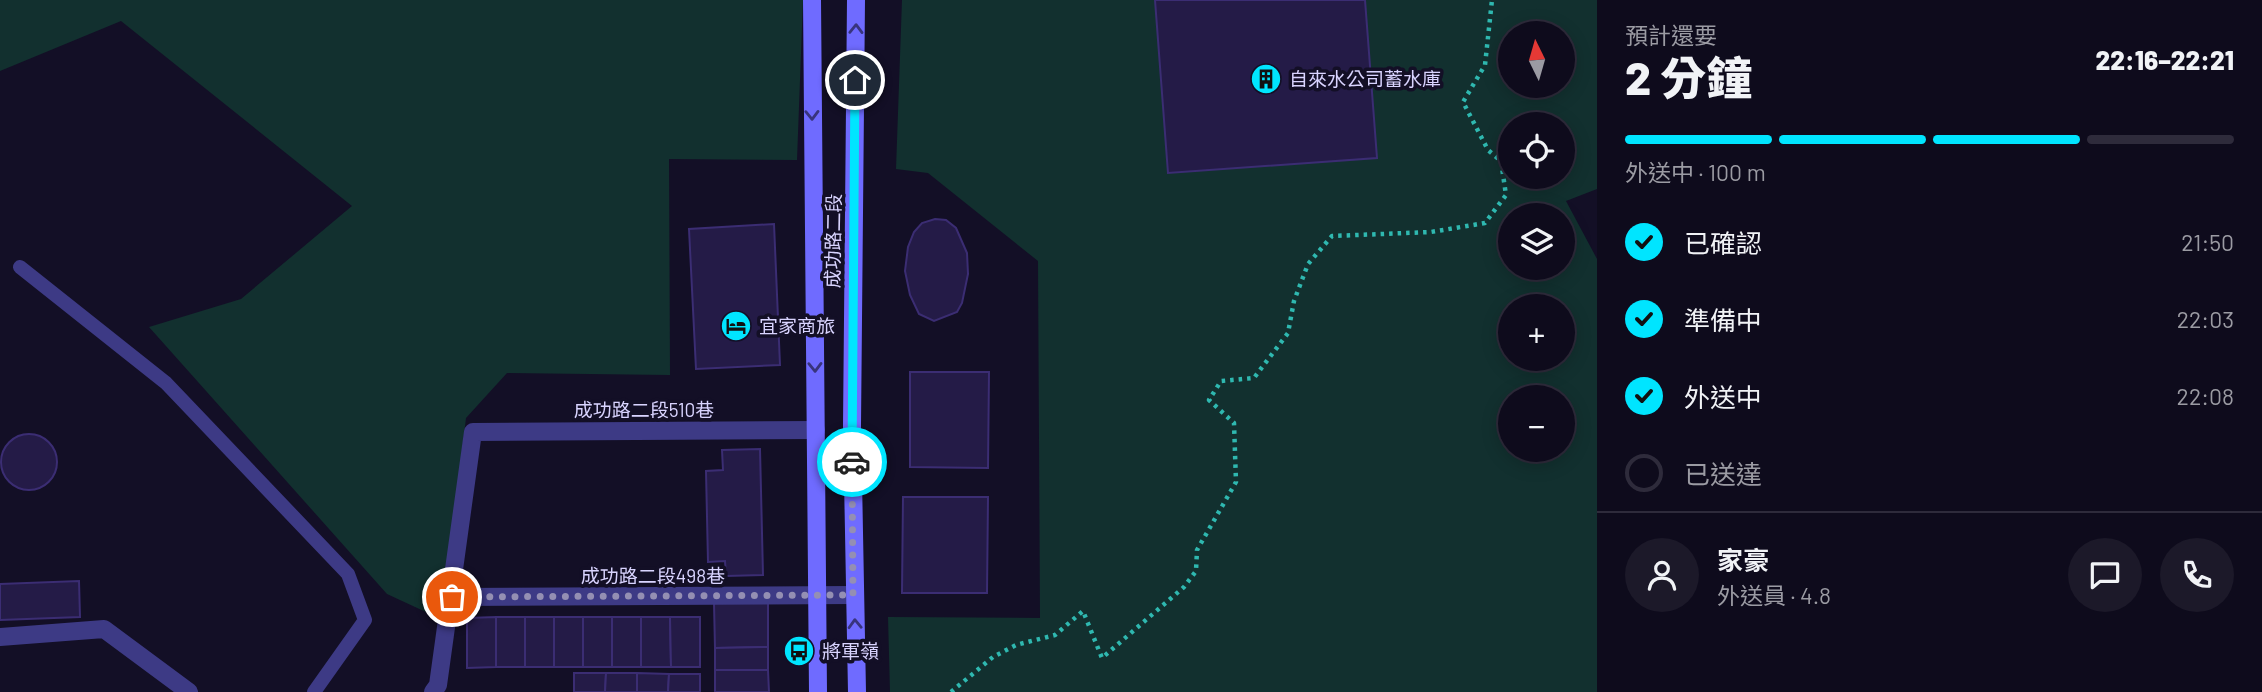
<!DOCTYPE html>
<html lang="zh-TW">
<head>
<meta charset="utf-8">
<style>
	:root { --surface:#0e0b1c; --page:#1c1929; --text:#f1f3f6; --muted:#9b9ba3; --line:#2e2b3b; --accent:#00e5ff }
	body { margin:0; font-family:Barlow,"Noto Sans TC",sans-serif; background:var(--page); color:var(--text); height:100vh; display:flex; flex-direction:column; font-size:26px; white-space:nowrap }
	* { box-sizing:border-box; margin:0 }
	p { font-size:23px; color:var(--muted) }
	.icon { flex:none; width:38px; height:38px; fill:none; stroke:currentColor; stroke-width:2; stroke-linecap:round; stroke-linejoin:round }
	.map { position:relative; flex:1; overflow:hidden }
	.details { display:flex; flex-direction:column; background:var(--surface); width:665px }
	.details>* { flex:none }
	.needle { width:46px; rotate:355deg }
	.tools { position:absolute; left:1498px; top:21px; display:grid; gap:14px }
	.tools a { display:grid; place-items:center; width:77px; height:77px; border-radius:50%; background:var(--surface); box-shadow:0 4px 18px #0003,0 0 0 2px var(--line); font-size:35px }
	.pin { position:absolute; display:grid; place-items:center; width:60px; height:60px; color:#fff; margin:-30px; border:4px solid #fff; border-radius:50%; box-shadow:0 2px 7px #0007 }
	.courier { position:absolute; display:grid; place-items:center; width:70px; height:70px; margin:-35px; border:5px solid #00e5ff; border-radius:50%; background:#fff; color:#222; box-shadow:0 2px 9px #0007 }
	.overview em { font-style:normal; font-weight:800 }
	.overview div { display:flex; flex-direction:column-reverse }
	.overview { display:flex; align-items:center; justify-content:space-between; height:119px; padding:0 28px }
	h1 { font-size:46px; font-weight:800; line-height:52px }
	.bar { display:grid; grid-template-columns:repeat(4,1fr); gap:10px 7px; align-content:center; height:84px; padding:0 28px }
	.bar i { height:9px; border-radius:5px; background:var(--line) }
	.bar .current { background:var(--accent) }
	.bar p { grid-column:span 4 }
	.line { display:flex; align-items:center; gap:18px; padding:0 28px; border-top:2px solid var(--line) }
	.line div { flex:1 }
	.round { display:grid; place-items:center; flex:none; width:74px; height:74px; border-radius:37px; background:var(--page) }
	ol { padding:0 28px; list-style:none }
	li { display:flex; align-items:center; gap:21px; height:77px }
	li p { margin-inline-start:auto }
	li .icon { padding:7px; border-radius:50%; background:var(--accent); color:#111; stroke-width:4 }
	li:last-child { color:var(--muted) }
	li i { width:38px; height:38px; border:4px solid var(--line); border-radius:50% }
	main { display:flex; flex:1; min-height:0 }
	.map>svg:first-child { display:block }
	.green { fill:#12302f; fill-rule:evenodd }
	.building { fill:#241b47; stroke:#3b2d73; stroke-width:2 }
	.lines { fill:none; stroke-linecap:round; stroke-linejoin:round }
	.path { stroke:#2fb8b0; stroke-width:4.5; stroke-dasharray:3.5 5; stroke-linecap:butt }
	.service { stroke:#3d3a85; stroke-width:14 }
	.minor { stroke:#3d3a85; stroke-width:18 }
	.secondary { stroke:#6f6bff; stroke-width:18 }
	.oneway { stroke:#38347d }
	.done { stroke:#948fb3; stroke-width:7; stroke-dasharray:0 12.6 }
	.route { stroke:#00e5ff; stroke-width:9 }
	.labels { text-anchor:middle; stroke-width:7; stroke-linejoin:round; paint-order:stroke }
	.poi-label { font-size:19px; fill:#d9d4ff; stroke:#130f26; text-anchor:start }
	.street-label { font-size:19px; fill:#d9d4ff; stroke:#130f26 }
</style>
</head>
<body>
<main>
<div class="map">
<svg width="1597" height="692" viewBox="0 0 1597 692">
	<rect width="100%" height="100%" fill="#130f26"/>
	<g class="green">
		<polygon points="0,0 803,0 797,160 669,159 670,375 507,373 466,418 441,619 387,594 149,327 241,299 352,206 121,21 0,71"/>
		<path d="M902 0H1597V189L1566 201 1597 259V692H890L888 617 1040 618 1038 261 928 173 896 169ZM1510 33H1563V86H1510ZM1510 124H1563V177H1510ZM1510 215H1563V268H1510ZM1510 306H1563V359H1510ZM1510 397H1563V450H1510Z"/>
	</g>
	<g class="building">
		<polygon points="1155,0 1365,0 1377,158 1168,173"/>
		<polygon points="935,219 946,220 956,228 967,253 968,274 962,303 957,312 934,321 919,314 910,295 905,271 908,247 914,232 922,223"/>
		<polygon points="774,224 780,365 696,369 689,229"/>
		<polygon points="910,372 989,372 988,468 910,467"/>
		<circle cx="29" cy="462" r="28"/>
		<polygon points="760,449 763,575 726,576 725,561 708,562 706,471 723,470 722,450"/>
		<polygon points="903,497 988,497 987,593 902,593"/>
		<polygon points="79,581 80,617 0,620 0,584"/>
		<polygon points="714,603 768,603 768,647 715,648"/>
		<polygon points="496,617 496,667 467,668 467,618"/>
		<rect x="496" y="617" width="29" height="50"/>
		<rect x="525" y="617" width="29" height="50"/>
		<rect x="554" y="617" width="29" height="50"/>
		<rect x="583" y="617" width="29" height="50"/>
		<rect x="612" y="617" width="29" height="50"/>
		<polygon points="641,617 670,617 671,667 641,667"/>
		<polygon points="670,617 700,617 700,667 671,667"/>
		<polygon points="768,647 768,670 715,670 715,648"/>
		<polygon points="715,670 768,670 769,692 715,692"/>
		<polygon points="574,673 606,673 605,692 574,692"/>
		<polygon points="606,673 637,673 637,692 605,692"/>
		<polygon points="637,673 669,674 668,692 637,692"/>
		<polygon points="669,674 700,674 700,692 668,692"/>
	</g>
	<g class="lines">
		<polyline class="path" points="951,692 993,657 1016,645 1055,635 1083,611 1102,658 1184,587 1196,571 1197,550 1236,482 1234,423 1209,400 1221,381 1254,378 1288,333 1294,301 1308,264 1332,236 1431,232 1485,223 1506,195 1501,161 1488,150 1463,102 1485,65 1492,0"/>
		<polyline class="service" points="20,267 166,383 348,574 365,620 314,692"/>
		<g class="minor">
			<polyline points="452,597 853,595"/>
			<polyline points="0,637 104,629 189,692"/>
			<polyline points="433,692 438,685 473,432 816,430"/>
		</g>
		<g class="secondary">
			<polyline points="812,0 818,692"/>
			<polyline points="856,0 852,426 857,692"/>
		</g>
	</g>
	<defs><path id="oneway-chevron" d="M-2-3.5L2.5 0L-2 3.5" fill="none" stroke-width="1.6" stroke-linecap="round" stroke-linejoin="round" transform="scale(1.75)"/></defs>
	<g class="oneway">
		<use href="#oneway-chevron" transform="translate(856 29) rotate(-89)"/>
		<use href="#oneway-chevron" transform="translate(812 115) rotate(89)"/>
		<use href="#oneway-chevron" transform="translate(815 367) rotate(89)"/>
		<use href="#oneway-chevron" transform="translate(855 624) rotate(-92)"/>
	</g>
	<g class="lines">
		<polyline class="done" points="452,597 853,595 852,462"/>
		<polyline class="route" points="852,462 855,80"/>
	</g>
	<defs>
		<g id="building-disc" transform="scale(1.575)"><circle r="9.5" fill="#00e5ff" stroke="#130f26"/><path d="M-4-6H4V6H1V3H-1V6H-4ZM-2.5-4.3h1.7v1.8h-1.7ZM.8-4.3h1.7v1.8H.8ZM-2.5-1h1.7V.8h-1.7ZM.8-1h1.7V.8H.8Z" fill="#111"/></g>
		<g id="hotel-disc" transform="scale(1.575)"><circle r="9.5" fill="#00e5ff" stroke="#130f26"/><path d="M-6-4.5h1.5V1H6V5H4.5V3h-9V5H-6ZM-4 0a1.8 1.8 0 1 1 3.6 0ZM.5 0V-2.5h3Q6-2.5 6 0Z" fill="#111"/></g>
		<g id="bus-disc" transform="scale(1.575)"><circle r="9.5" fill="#00e5ff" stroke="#130f26"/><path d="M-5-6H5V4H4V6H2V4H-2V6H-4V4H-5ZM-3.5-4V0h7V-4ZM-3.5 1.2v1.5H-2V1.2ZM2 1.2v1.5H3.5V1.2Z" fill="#111"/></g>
	</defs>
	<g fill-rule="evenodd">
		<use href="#building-disc" x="1266" y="79"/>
		<use href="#hotel-disc" x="736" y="326"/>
		<use href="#bus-disc" x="799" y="651"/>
	</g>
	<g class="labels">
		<g class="poi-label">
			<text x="1289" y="86">自來水公司蓄水庫</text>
			<text x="759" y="333">宜家商旅</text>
			<text x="822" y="658">將軍嶺</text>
		</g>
		<g class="street-label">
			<text transform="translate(833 241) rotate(-89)" y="7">成功路二段</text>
			<text x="644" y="417">成功路二段510巷</text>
			<text x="653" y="583">成功路二段498巷</text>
		</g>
	</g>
</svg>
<div class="tools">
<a><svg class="needle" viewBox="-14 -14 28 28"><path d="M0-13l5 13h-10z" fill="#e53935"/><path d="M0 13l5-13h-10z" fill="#9b9ba3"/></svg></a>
<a><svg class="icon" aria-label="locate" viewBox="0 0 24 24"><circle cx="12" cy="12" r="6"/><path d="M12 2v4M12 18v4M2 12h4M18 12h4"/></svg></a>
<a><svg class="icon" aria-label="layers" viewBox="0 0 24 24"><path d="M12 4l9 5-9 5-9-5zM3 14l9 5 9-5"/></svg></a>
<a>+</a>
<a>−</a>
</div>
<div class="pin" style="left:452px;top:597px;background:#ea580c"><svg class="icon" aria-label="bag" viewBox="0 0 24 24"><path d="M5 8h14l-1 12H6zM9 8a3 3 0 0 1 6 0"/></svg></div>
<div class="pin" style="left:855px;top:80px;background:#1f2937"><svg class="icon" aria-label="home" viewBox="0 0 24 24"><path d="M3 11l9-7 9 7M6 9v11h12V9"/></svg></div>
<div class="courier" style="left:852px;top:462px"><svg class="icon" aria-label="car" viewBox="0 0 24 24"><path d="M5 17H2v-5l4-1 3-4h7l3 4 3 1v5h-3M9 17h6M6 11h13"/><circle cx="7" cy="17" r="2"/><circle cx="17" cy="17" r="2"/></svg></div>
</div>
<section class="details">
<div class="overview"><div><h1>2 分鐘</h1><p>預計還要</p></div><em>22:16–22:21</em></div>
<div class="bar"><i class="current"></i><i class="current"></i><i class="current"></i><i></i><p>外送中 · 100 m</p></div>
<ol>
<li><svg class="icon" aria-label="check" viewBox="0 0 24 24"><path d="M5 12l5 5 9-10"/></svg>已確認<p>21:50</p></li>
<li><svg class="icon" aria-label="check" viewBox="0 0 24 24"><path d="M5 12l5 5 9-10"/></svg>準備中<p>22:03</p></li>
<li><svg class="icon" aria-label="check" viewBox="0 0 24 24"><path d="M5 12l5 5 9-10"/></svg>外送中<p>22:08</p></li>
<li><i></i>已送達</li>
</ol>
<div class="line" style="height:126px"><a class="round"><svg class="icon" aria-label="person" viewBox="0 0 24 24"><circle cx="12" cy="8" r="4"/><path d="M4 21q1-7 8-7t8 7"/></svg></a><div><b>家豪</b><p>外送員 · 4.8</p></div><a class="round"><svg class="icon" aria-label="chat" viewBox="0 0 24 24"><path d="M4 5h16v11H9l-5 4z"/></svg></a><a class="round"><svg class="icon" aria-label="phone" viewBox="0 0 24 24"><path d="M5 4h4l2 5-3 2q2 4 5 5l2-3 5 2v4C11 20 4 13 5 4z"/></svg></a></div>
</section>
</main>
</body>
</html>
